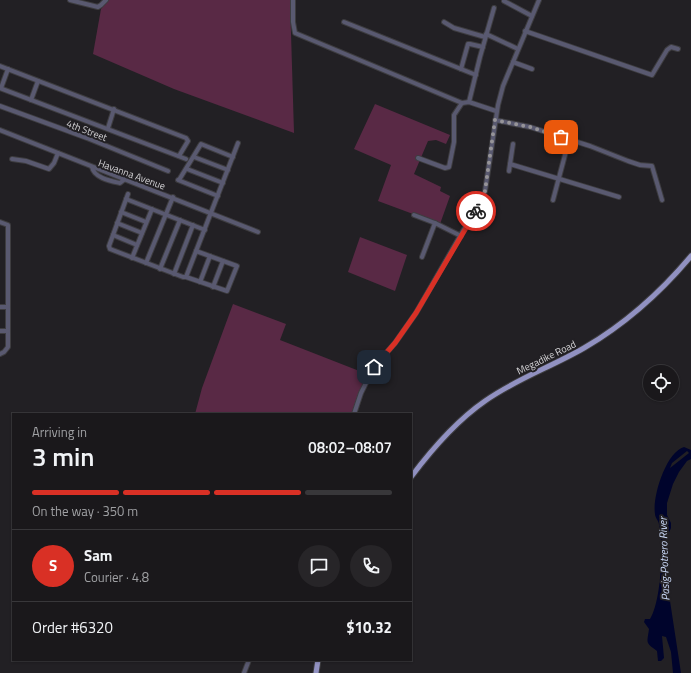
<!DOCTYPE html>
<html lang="en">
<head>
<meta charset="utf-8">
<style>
	:root { --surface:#1a181b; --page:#272528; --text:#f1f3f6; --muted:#9fa0a3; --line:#38373a; --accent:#d93025 }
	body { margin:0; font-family:"Titillium Web",sans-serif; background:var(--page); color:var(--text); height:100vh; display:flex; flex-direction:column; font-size:15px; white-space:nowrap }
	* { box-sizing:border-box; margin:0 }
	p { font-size:13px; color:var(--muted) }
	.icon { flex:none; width:22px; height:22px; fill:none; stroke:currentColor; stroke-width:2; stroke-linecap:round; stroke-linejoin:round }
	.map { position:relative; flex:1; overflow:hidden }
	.panel { position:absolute; left:12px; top:413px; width:400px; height:248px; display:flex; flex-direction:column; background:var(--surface); border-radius:0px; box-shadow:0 1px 3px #0004,0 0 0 1px var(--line) }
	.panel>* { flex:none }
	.tools { position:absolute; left:643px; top:365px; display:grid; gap:8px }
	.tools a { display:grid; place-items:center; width:36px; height:36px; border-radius:50%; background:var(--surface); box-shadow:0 1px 3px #0004,0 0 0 1px var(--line); font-size:20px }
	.pin { position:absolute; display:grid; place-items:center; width:34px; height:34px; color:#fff; margin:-17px; border-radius:8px; box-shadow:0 2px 6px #0006 }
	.courier { position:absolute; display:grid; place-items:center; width:40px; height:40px; margin:-20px; border:3px solid #d93025; border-radius:50%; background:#fff; color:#222; box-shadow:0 1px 5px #0007 }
	.headline em { font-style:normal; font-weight:600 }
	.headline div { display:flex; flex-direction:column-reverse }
	.headline { display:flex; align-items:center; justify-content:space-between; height:68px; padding:0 20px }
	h1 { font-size:26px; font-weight:600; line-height:30px }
	.bar { display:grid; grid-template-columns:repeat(4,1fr); gap:6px 4px; align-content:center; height:48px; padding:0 20px }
	.bar i { height:5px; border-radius:3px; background:var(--line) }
	.bar .selected { background:var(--accent) }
	.bar p { grid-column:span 4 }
	.line { display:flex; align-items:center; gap:10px; padding:0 20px; border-top:1px solid var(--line) }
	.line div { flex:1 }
	.round { display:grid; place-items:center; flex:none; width:42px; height:42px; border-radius:21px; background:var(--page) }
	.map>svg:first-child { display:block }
	.green { fill:#592945 }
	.water { fill:#00042c; fill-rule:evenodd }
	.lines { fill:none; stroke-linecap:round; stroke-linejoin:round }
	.minor-casing { stroke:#3e3d40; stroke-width:6 }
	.major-casing { stroke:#3e3d40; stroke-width:7 }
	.minor { stroke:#595970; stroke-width:4 }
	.major { stroke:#9191c1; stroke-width:5 }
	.done { stroke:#969498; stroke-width:4; stroke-dasharray:0 7.2 }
	.route { stroke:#d93025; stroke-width:5 }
	.labels { text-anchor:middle; stroke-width:4; stroke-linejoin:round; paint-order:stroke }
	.street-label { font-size:10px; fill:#d4d3d6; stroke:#222024 }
	.water-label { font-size:11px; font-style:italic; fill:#cbdaf9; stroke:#222024 }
</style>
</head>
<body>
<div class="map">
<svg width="691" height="673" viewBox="0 0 691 673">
	<rect width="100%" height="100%" fill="#222024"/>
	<g class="green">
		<polygon points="108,0 290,0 294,133 174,89 93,54 101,9"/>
		<polygon points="375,104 450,135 446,144 436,140 428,141 414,174 441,187 440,191 450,196 440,224 378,201 391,165 354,149"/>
		<polygon points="360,237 407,255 395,291 348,272"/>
		<polygon points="233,304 286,324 280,340 367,374 352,414 195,414 202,388"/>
	</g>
	<path class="water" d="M684 447 691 450V459L687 461 679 472 673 484 667 503V515L671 523V528L667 537 666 590 670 601 681 673H673L671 652 666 637 662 636 664 658 661 661H658L657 651C645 642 647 644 649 629L644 622 645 619H650C661 602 664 545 659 525 659 521 655 518 655 514 652 497 666 452 684 447ZM687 451 689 453 670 468 672 463Z"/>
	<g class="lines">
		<g class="minor-casing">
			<g id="minor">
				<polyline points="70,0 98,7 101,5 106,0"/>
				<polyline points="293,0 293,22 295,33 462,103 469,102 496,111"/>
				<polyline points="504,1 532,16"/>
				<polyline points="344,22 476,75"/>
				<polyline points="444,22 454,28 485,37"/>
				<polyline points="525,31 652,75 667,50 671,47 678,49"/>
				<polyline points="486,34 518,49"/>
				<polyline points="513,62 532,69"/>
				<polyline points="0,66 186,138 188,141 179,156"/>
				<polyline points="461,69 468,44 470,44 483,47"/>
				<polyline points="0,88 186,159"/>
				<polyline points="1,88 8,69"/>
				<polyline points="31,100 38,81"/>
				<polyline points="469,102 480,57 494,8"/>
				<polyline points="0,106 87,138 168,171"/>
				<polyline points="495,120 530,127 590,146 628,161 640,165 652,166 662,200"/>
				<polyline points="108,128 114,109"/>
				<polyline points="0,130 258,232"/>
				<polyline points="194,157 228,170"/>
				<polyline points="418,158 445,168 449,167 454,142 454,115 462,103"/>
				<polyline points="12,159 26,161 49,169 54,163 58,153"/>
				<polyline points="510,164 619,197"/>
				<path d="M92 167C94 178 111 181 120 183L125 179"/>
				<polyline points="187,169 223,183"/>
				<polyline points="509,171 513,144"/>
				<polyline points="178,180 218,196"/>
				<polyline points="179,180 201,144 233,157"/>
				<polyline points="128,194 109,246 110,249 183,277 186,277 227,291 237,266 196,251"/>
				<polyline points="126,199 205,230"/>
				<polyline points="553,200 569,140"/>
				<polyline points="121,212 146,222"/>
				<polyline points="414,215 435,223 461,236"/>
				<polyline points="0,222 8,225 8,347 4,352 0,354"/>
				<polyline points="117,223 142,233"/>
				<polyline points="113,235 137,245"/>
				<polyline points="422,257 435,223"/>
				<polyline points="132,258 152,209"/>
				<polyline points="146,263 173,197"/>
				<polyline points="160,269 180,220"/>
				<polyline points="174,274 193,225"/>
				<polyline points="186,277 238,143"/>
				<polyline points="200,282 210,256"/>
				<polyline points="213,287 223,261"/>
				<polyline points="0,307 8,307"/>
				<polyline points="0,331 8,331"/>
				<polyline points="354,414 361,393 374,367 395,343 416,313 482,198 485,191 498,105 503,86 539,0"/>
				<polyline points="244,673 249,660"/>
			</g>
		</g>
		<g class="major-casing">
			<g id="major">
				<path d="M411 477C432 449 456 421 485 401 516 379 551 367 584 348 625 324 660 293 691 256"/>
				<polyline points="316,673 318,660"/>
			</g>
		</g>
		<use href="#minor" class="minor"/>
		<use href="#major" class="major"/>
	</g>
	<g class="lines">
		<polyline class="done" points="476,211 485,191 495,120 530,127 561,137"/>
		<polyline class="route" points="374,367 395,343 416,313 476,211"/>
	</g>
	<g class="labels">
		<g class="street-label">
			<text transform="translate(87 130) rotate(21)" y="4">4th Street</text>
			<text transform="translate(132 174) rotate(20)" y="4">Havanna Avenue</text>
			<text transform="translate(546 357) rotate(-26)" y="4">Megadike Road</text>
		</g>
		<g class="water-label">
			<text transform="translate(664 559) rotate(-92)" y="4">Pasig-Potrero River</text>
		</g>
	</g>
</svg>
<div class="tools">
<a><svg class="icon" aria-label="locate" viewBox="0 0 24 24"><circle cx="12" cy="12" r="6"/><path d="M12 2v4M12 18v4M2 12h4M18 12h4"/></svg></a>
</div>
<div class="pin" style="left:561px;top:137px;background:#ea580c"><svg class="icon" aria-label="bag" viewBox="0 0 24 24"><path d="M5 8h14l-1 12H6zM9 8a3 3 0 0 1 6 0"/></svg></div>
<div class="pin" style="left:374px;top:367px;background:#1f2937"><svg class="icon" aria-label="home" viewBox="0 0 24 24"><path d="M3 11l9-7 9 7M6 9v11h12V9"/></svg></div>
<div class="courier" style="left:476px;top:211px"><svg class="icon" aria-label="bike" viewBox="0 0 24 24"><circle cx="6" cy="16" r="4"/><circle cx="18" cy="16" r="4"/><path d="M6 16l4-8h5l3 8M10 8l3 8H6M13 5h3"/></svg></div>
<section class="panel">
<div class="headline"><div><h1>3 min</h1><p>Arriving in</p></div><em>08:02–08:07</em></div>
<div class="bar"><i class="selected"></i><i class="selected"></i><i class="selected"></i><i></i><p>On the way · 350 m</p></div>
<div class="line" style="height:72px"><b class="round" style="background:var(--accent);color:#fff">S</b><div><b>Sam</b><p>Courier · 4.8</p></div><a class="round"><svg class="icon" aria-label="chat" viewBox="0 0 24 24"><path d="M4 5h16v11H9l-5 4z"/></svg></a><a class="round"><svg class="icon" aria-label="phone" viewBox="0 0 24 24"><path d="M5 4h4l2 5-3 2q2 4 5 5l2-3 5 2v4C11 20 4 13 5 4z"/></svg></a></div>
<div class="line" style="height:52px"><div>Order #6320</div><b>$10.32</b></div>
</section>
</div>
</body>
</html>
